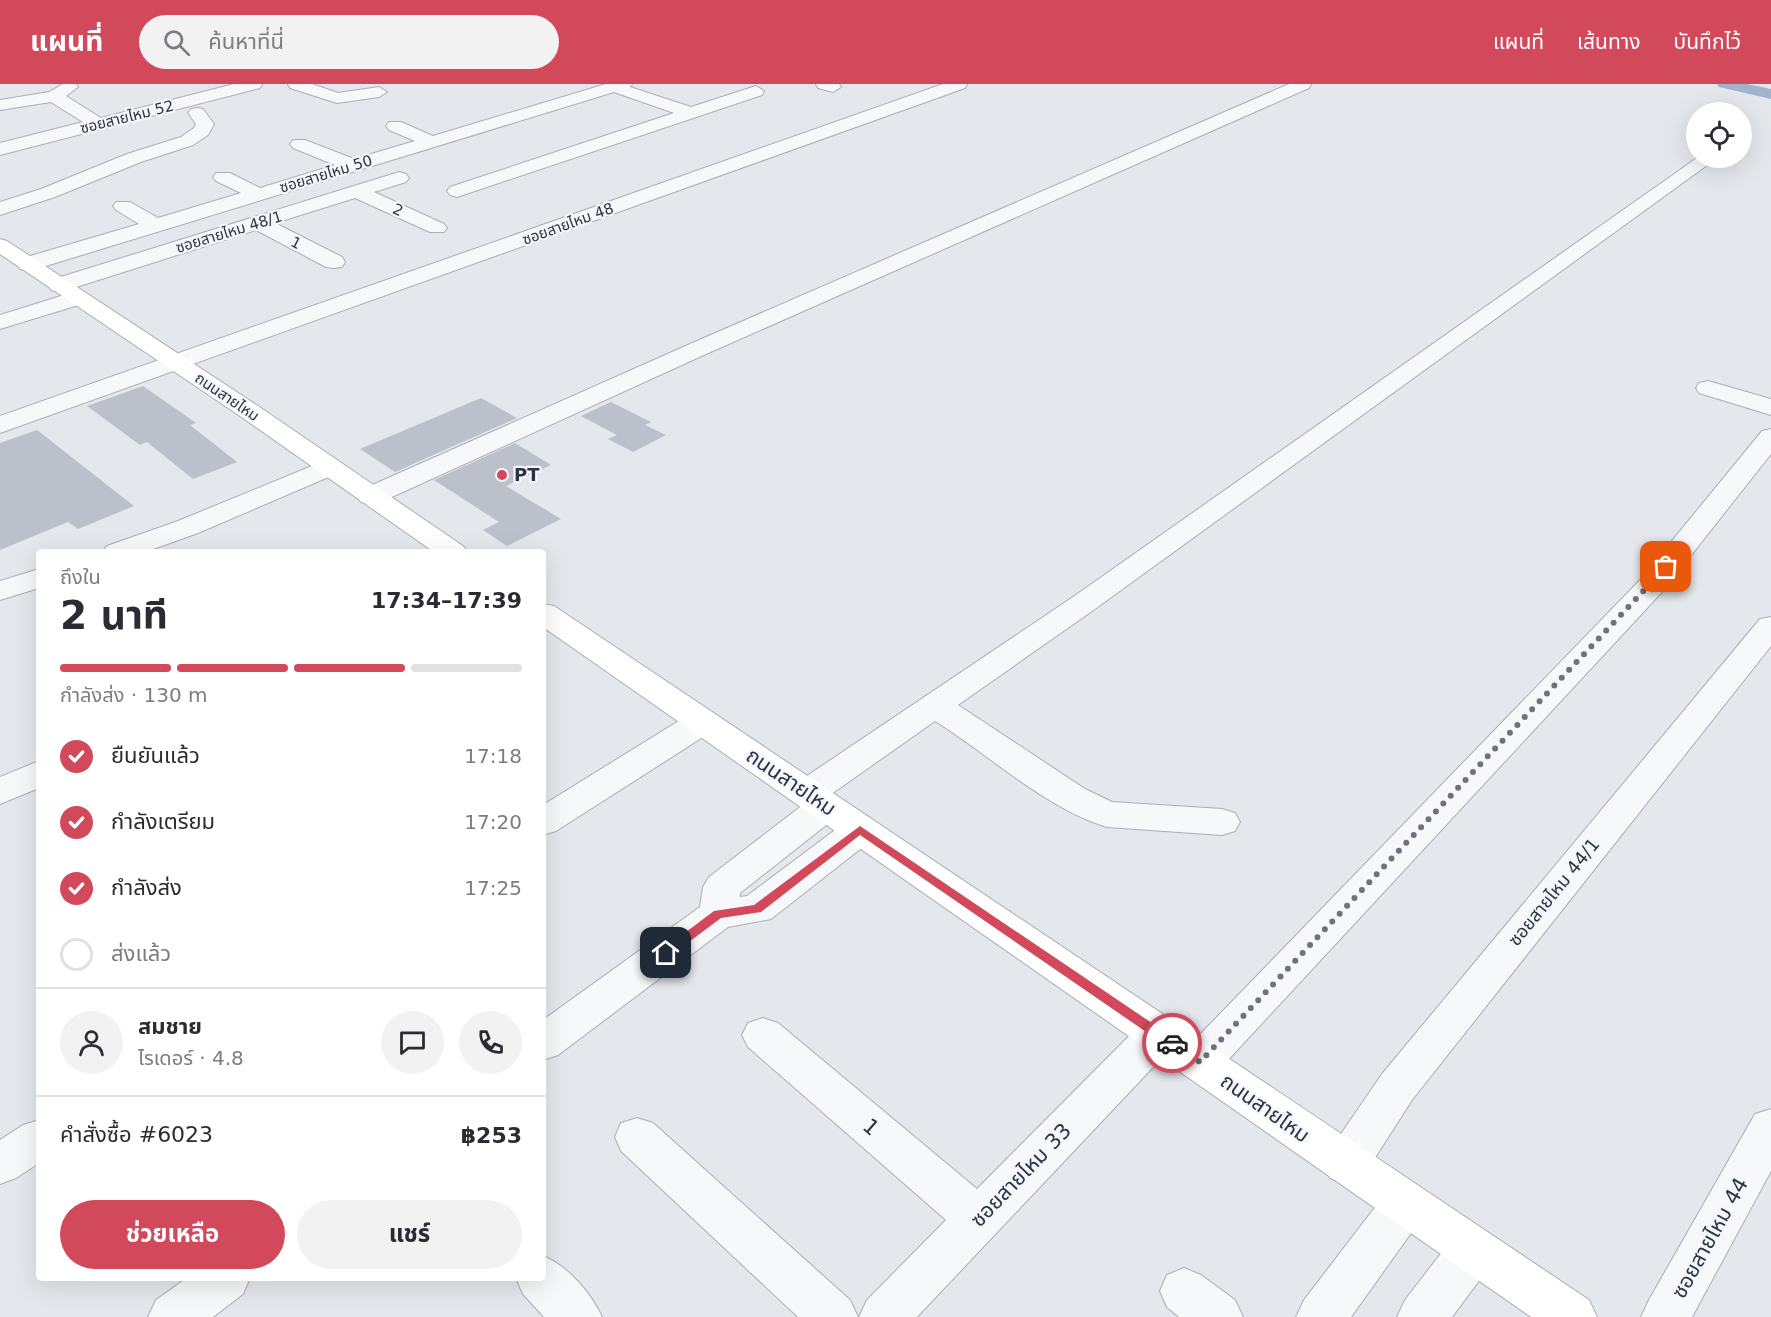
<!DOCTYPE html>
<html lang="th">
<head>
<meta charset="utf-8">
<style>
	:root { --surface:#fff; --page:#f2f2f3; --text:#2b2b33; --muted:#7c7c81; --line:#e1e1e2; --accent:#d1495b }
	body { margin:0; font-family:"DejaVu Sans","Noto Sans Thai",sans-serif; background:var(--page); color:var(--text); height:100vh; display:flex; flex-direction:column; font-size:22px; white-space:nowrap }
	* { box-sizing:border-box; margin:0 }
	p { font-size:20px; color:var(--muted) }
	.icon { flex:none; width:33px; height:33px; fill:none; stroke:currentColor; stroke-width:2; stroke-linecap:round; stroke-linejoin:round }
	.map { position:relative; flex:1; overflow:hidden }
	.side { position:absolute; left:36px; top:465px; width:510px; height:732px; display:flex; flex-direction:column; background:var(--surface); border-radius:6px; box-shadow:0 6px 24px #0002 }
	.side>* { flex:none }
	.controls { position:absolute; left:1686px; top:18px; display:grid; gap:12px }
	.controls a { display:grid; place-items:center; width:66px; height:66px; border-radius:50%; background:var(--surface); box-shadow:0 6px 24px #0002; font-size:30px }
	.pin { position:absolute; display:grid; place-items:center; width:51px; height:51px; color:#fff; margin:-26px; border-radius:12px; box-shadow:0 3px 9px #0006 }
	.courier { position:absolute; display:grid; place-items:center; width:60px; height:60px; margin:-30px; border:4px solid #d1495b; border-radius:50%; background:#fff; color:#222; box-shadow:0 2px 8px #0007 }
	.head em { font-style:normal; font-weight:700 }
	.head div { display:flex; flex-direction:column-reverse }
	.head { display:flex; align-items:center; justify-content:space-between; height:102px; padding:0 24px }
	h1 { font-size:39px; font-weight:700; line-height:45px }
	.bar { display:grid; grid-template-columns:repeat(4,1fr); gap:9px 6px; align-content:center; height:72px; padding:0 24px }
	.bar i { height:8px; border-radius:4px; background:var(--line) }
	.bar .current { background:var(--accent) }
	.bar p { grid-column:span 4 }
	.line { display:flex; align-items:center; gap:15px; padding:0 24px; border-top:2px solid var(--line) }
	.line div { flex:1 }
	.round { display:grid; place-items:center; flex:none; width:63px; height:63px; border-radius:32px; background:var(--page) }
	ol { padding:0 24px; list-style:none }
	li { display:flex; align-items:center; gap:18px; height:66px }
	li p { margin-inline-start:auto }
	li .icon { padding:6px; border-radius:50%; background:var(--accent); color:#fff; stroke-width:4 }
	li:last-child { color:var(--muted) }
	li i { width:33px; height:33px; border:3px solid var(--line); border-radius:50% }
	.button { display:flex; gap:12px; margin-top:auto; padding:12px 24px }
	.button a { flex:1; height:69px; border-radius:36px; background:var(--accent); color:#fff; font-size:24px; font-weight:700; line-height:69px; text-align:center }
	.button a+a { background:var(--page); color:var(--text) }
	header { display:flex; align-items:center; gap:36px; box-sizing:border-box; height:84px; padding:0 30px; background:var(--accent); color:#fff }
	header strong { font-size:28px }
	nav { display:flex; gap:33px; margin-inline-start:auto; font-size:21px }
	.search { width:420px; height:54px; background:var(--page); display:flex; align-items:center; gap:15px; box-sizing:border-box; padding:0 21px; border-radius:33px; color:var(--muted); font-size:22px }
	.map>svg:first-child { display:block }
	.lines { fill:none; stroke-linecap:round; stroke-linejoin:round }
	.canal { fill:#9fb4cc; fill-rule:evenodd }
	.building { fill:#bbc0ca }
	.street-casing { stroke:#a9aeb7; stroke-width:2 }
	.secondary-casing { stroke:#a9aeb7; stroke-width:2 }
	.street { fill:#f7f8fa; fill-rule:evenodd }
	.secondary { fill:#fff; fill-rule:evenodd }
	.route { fill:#d1495b }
	.done { stroke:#6c737f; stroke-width:6; stroke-dasharray:0 10.8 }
	.poi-dot { fill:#d1495b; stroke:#f4f6f9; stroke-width:2 }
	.labels { text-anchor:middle; stroke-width:4.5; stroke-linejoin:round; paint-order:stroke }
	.far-street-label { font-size:15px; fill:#2b3445; stroke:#f4f6f9 }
	.poi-label { font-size:18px; font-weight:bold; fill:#2b3445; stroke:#f4f6f9; text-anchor:start }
	.street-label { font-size:18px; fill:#2b3445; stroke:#f4f6f9 }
	.near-street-label { font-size:21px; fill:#2b3445; stroke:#f4f6f9 }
</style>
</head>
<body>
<header>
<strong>แผนที่</strong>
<div class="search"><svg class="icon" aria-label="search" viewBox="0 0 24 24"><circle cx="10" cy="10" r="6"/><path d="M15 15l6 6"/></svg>ค้นหาที่นี่</div>
<nav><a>แผนที่</a><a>เส้นทาง</a><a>บันทึกไว้</a></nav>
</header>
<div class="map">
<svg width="1771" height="1233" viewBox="0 0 1771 1233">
	<rect width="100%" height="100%" fill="#e4e7ec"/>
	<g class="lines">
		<polygon class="canal" points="1717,0 1747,0 1771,5 1771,15 1719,3"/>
	</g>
	<g class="building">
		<polygon points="143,302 196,339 190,341 237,378 193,395 147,358 140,361 87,322"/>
		<polygon points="481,314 517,334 395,388 360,365"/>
		<polygon points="611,318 651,338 645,341 666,351 633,368 608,355 617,351 581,332"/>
		<polygon points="37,346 134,422 78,445 68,438 0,466 0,359"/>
		<polygon points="515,359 551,381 506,402 561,435 507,462 483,446 499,438 434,396"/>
	</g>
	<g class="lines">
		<g class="street-casing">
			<g id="street">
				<polygon points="63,0 76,0 78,3 66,12 101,34 234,0 262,0 260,4 0,71 0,59 83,38 51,18 0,26 0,16 49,8"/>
				<polygon points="288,0 312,0 338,9 379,3 387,8 379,13 337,19 290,4"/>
				<polygon points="606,0 632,0 630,3 691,23 756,2 764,7 762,11 457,113 450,111 447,107 450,103 674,29 614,8 36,185 28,186 20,185 17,180 20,175 139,140 116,126 113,122 116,118 130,118 158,134 241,109 216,97 213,93 216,89 230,89 260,104 335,81 293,64 290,60 293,56 305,56 354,75 415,57 389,46 386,42 389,38 401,38 433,52"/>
				<polygon points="816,0 839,0 841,3 833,8 818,4"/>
				<polygon points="943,0 967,0 965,4 0,349 0,332"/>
				<polygon points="1289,0 1311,0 1309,4 706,270 381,418 371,420 361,418 357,412 361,406 690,260"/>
				<polygon points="197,24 203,25 214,40 208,51 193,61 141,78 55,113 0,131 0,118 41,105 127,70 181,53 194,44 196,40 188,29 191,25"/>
				<path d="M1697 74H1717L1095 525 958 621 1085 705 1112 718 1222 725 1235 729 1240 738 1235 747 1222 751 1107 743C1048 726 988 670 935 637L830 711 839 713 844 722 839 731 740 809V813L747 812 847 737 860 733 873 737 878 746 873 755 771 835 728 843 558 971 543 976V936L700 823 703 803 709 793 804 720 795 718 790 709 795 700 1073 513Z"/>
				<polygon points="399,88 406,90 409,94 406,98 374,108 444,140 447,144 444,148 430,148 355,114 275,139 342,173 345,178 342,183 334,184 326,183 256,146 67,206 59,208 51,206 48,201 51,196"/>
				<polygon points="77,207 85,209 88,214 85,219 0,245 0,231"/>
				<polygon points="1708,297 1771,315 1771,331 1699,309 1696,304 1699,299"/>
				<polygon points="1771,345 1771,370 1662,508 1215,990 1200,996 1185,990 1179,978 1185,966 1640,496 1762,347"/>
				<polygon points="329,375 338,377 342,383 338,389 198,449 145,468 102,468 107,462 178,437"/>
				<polygon points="39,485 39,504 0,516 0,497"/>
				<polygon points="1771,533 1771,562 1412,1016 1362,1094 1346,1100 1330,1094 1323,1080 1330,1066 1382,990 1760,535"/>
				<polygon points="702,627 714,630 719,638 714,646 556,747 543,751 543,721 690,630"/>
				<polygon points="39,677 39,704 0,720 0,693"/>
				<polygon points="1158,933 1173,938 1179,950 1173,962 917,1233 859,1233 867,1216 946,1136 748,963 742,951 748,939 763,934 778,939 977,1105 1143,938"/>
				<polygon points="1771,1025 1771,1087 1692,1233 1641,1233 1649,1216 1755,1030"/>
				<polygon points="637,1034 653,1039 850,1216 858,1233 798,1233 621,1067 615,1053 621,1039"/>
				<polygon points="39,1036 39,1079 16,1094 0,1100 0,1056 23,1041"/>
				<polygon points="1405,1099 1421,1105 1428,1120 1421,1135 1351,1233 1296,1233 1304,1216 1389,1105"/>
				<polygon points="1473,1144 1490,1150 1497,1166 1490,1182 1452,1233 1397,1233 1405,1216 1456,1150"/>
				<path d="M543 1172C568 1182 591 1209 602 1233H544L523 1210 516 1194H543Z"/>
				<polygon points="1184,1184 1201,1191 1235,1216 1243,1233 1179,1233 1167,1223 1160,1207 1167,1191"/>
				<polygon points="187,1194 250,1194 243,1210 213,1233 148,1233 156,1216"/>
			</g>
		</g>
		<g class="secondary-casing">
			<g id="secondary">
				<polygon points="0,155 7,157 258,322 463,462 468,468 434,468 240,332 0,170"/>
				<polygon points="543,520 554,522 1589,1216 1597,1233 1531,1233 543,543"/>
			</g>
		</g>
		<use href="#street" class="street"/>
		<use href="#secondary" class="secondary"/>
	</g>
	<polygon class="route" points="860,742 1177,956 1178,959 1177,963 1168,963 860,751 761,828 721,834 670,872 662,872 662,866 714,827 754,821"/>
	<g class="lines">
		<polyline class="done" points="1172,959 1200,978 1666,483"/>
	</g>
	<circle class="poi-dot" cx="502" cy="391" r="6"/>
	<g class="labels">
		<g class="far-street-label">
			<text transform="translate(127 33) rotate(-14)" y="5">ซอยสายไหม 52</text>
			<text transform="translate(326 90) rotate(-17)" y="5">ซอยสายไหม 50</text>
			<text transform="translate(398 126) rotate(25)" y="5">2</text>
			<text transform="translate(568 140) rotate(-20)" y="5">ซอยสายไหม 48</text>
			<text transform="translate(229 148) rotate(-17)" y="5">ซอยสายไหม 48/1</text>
			<text transform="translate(296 159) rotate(27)" y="5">1</text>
			<text transform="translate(227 313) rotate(34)" y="5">ถนนสายไหม</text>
		</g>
		<g class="poi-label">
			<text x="514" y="397">PT</text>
		</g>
		<g class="street-label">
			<text transform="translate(1554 808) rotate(-51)" y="6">ซอยสายไหม 44/1</text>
		</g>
		<g class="near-street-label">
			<text transform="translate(791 698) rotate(34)" y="7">ถนนสายไหม</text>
			<text transform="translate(1265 1024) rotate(35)" y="7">ถนนสายไหม</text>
			<text transform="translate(871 1043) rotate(41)" y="7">1</text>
			<text transform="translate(1021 1091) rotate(-46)" y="7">ซอยสายไหม 33</text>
			<text transform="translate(1710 1154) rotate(-61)" y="7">ซอยสายไหม 44</text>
		</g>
	</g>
</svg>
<div class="controls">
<a><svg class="icon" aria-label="locate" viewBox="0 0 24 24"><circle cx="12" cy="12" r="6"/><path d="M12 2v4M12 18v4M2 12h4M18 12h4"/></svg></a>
</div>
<div class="pin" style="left:1666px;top:483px;background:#ea580c"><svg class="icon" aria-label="bag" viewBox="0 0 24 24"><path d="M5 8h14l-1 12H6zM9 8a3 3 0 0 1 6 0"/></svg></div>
<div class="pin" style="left:666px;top:869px;background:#1f2937"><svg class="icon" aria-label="home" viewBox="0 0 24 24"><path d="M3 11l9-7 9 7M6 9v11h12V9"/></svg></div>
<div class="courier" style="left:1172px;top:959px"><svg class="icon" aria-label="car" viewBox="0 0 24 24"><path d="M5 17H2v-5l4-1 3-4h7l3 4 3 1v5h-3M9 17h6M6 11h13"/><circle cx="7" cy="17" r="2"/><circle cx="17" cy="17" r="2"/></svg></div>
<section class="side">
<div class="head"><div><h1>2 นาที</h1><p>ถึงใน</p></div><em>17:34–17:39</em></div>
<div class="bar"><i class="current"></i><i class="current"></i><i class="current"></i><i></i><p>กำลังส่ง · 130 m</p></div>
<ol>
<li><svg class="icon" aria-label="check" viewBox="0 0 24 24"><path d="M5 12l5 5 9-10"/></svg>ยืนยันแล้ว<p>17:18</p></li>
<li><svg class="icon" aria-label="check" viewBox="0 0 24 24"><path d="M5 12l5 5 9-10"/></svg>กำลังเตรียม<p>17:20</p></li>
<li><svg class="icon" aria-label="check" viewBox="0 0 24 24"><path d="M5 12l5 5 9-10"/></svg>กำลังส่ง<p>17:25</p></li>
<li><i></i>ส่งแล้ว</li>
</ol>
<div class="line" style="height:108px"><a class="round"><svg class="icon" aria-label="person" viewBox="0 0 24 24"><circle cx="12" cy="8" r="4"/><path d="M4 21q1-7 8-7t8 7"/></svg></a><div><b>สมชาย</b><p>ไรเดอร์ · 4.8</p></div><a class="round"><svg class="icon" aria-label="chat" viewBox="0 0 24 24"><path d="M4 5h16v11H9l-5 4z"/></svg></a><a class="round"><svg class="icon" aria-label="phone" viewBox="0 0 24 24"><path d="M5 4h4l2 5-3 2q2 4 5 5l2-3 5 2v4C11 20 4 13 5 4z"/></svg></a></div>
<div class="line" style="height:78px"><div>คำสั่งซื้อ #6023</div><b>฿253</b></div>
<div class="button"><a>ช่วยเหลือ</a><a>แชร์</a></div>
</section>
</div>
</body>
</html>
